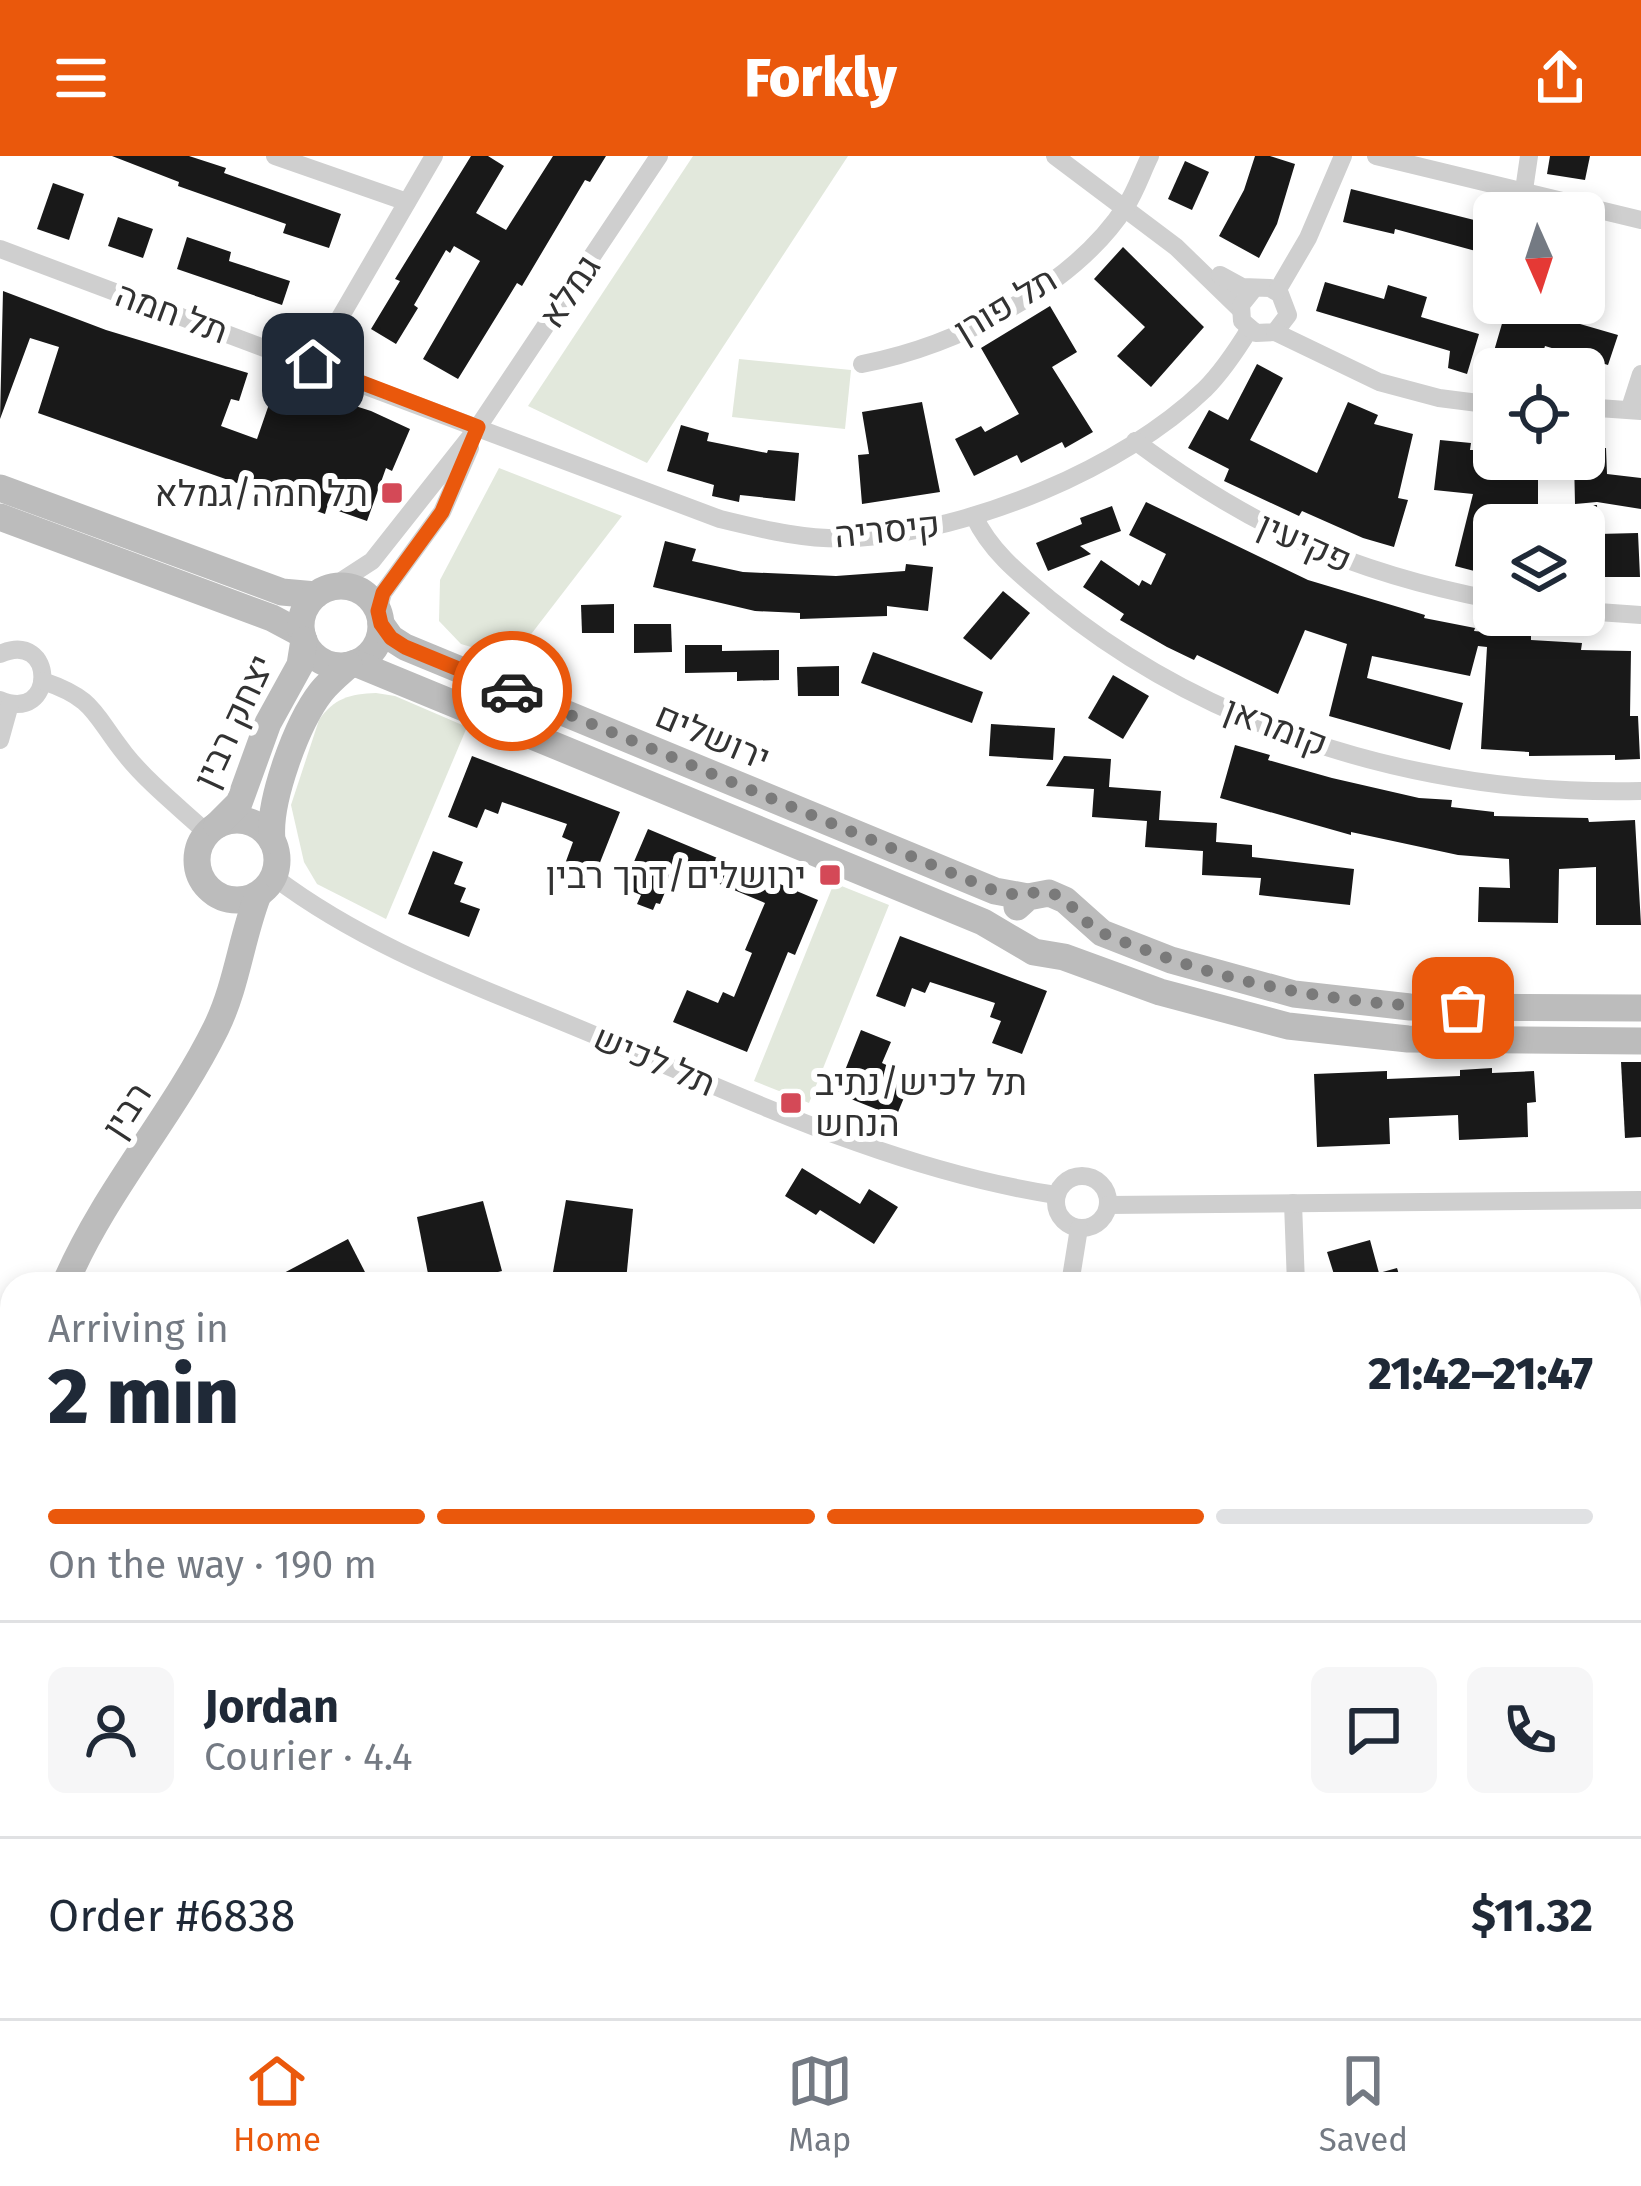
<!DOCTYPE html>
<html lang="en">
<head>
<meta charset="utf-8">
<style>
	:root { --surface:#fff; --page:#f6f6f7; --text:#1f2937; --muted:#747a83; --line:#e0e1e3; --accent:#ea580c }
	body { margin:0; font-family:"Fira Sans",Heebo,sans-serif; background:var(--page); color:var(--text); height:100vh; display:flex; flex-direction:column; font-size:45px; white-space:nowrap }
	* { box-sizing:border-box; margin:0 }
	p { font-size:39px; color:var(--muted) }
	.icon { flex:none; width:66px; height:66px; fill:none; stroke:currentColor; stroke-width:2; stroke-linecap:round; stroke-linejoin:round }
	.map { position:relative; flex:1; overflow:hidden }
	.side { position:absolute; left:0px; top:1116px; width:1641px; height:747px; display:flex; flex-direction:column; background:var(--surface); border-radius:36px 36px 0 0; box-shadow:0 6px 18px #0003 }
	.side>* { flex:none }
	.needle { width:78px; rotate:177deg }
	.controls { position:absolute; left:1473px; top:36px; display:grid; gap:24px }
	.controls a { display:grid; place-items:center; width:132px; height:132px; border-radius:18px; background:var(--surface); box-shadow:0 6px 18px #0003; font-size:60px }
	.pin { position:absolute; display:grid; place-items:center; width:102px; height:102px; color:#fff; margin:-51px; border-radius:24px; box-shadow:0 6px 18px #0006 }
	.courier { position:absolute; display:grid; place-items:center; width:120px; height:120px; margin:-60px; border:9px solid #ea580c; border-radius:50%; background:#fff; color:#222; box-shadow:0 3px 15px #0007 }
	.overview em { font-style:normal; font-weight:800 }
	.overview div { display:flex; flex-direction:column-reverse }
	.overview { display:flex; align-items:center; justify-content:space-between; height:204px; padding:0 48px }
	h1 { font-size:78px; font-weight:800; line-height:90px }
	.bar { display:grid; grid-template-columns:repeat(4,1fr); gap:18px 12px; align-content:center; height:144px; padding:0 48px }
	.bar i { height:15px; border-radius:9px; background:var(--line) }
	.bar .on { background:var(--accent) }
	.bar p { grid-column:span 4 }
	.line { display:flex; align-items:center; gap:30px; padding:0 48px; border-top:3px solid var(--line) }
	.line div { flex:1 }
	.round { display:grid; place-items:center; flex:none; width:126px; height:126px; border-radius:18px; background:var(--page) }
	header { display:flex; justify-content:space-between; align-items:center; height:156px; padding:0 48px; background:var(--accent); color:#fff; font-size:54px; font-weight:800 }
	.tabs { display:flex; justify-content:space-around; align-items:center; height:168px; border-top:3px solid var(--line); background:var(--surface); font-size:33px; color:var(--muted) }
	.tabs a { display:grid; justify-items:center; gap:6px }
	.tabs .on { color:var(--accent) }
	.map>svg:first-child { display:block }
	.green { fill:#e2e8dc }
	.building { fill:#191919 }
	.lines { fill:none; stroke-linecap:round; stroke-linejoin:round }
	.street { stroke:#cfcfcf; stroke-width:18 }
	.secondary { stroke:#bcbcbc; stroke-width:27 }
	.done { stroke:#7a7a7a; stroke-width:12; stroke-dasharray:0 21.6 }
	.route { stroke:#ea580c; stroke-width:15 }
	.poi-dot { fill:#d44957; stroke:#fff; stroke-width:4.5 }
	.labels { text-anchor:middle; stroke-width:12; stroke-linejoin:round; paint-order:stroke }
	.street-label { font-size:36px; fill:#323232; stroke:#fff }
	.poi-label { font-size:36px; fill:#323232; stroke:#fff; text-anchor:end }
</style>
</head>
<body>
<header><svg class="icon" aria-label="menu" viewBox="0 0 24 24"><path d="M4 6h16M4 12h16M4 18h16"/></svg>Forkly<svg class="icon" aria-label="share" viewBox="0 0 24 24"><path d="M12 15V3M7 8l5-5 5 5M5 13v7h14v-7"/></svg></header>
<div class="map">
<svg width="1641" height="1862" viewBox="0 0 1641 1862">
	<rect width="100%" height="100%" fill="#fff"/>
	<g class="green">
		<polygon points="693,0 848,0 647,307 528,250"/>
		<polygon points="739,203 851,214 845,273 732,261"/>
		<polygon points="499,312 622,360 512,503 461,488 439,465 440,424"/>
		<path d="M376 537 395 540 467 571 386 763 317 728 304 706 291 649 319 564C334 542 350 538 376 537Z"/>
		<polygon points="834,727 889,749 809,947 754,925"/>
	</g>
	<g class="building">
		<polygon points="112,0 189,0 226,12 224,17 341,58 329,92 283,77 286,68 178,30 179,26"/>
		<polygon points="471,0 488,0 504,10 476,57 506,74 553,0 606,0 590,26 585,24 522,130 517,127 458,223 423,203 480,105 454,90 450,97 446,94 414,149 418,152 396,188 371,173 400,125 395,123"/>
		<polygon points="1255,0 1270,0 1295,8 1277,68 1259,102 1219,80 1244,34"/>
		<polygon points="1550,0 1590,0 1585,24 1547,18"/>
		<polygon points="1185,5 1209,16 1192,54 1168,43"/>
		<polygon points="53,27 84,38 69,84 37,73"/>
		<polygon points="1351,33 1494,69 1494,100 1395,73 1394,78 1343,66"/>
		<polygon points="118,61 153,73 143,102 108,90"/>
		<polygon points="187,81 231,96 229,105 290,125 282,149 177,113"/>
		<polygon points="1123,91 1204,171 1151,231 1117,200 1145,171 1094,123"/>
		<polygon points="1325,126 1384,143 1388,129 1427,141 1421,161 1479,178 1467,218 1448,212 1450,195 1316,155"/>
		<polygon points="3,135 106,174 248,217 239,245 231,243 221,270 257,283 277,225 371,255 410,273 392,315 386,312 367,365 327,351 325,358 38,257 59,191 30,182 0,263"/>
		<polygon points="1508,147 1618,179 1608,209 1545,190 1539,209 1494,195"/>
		<polygon points="1050,150 1077,196 1052,211 1093,276 1065,292 1062,286 1021,307 1017,299 974,320 955,283 981,270 985,276 1019,258 981,192"/>
		<polygon points="1257,208 1283,222 1250,284 1317,317 1348,246 1378,259 1374,268 1413,278 1398,342 1408,344 1394,391 1363,382 1302,355 1299,360 1224,325 1229,313 1188,292 1209,254 1228,264"/>
		<polygon points="922,246 940,336 862,348 858,299 869,298 862,256"/>
		<polygon points="681,269 709,277 707,285 767,297 768,294 799,297 795,345 740,339 739,346 712,340 714,329 667,315"/>
		<polygon points="1440,284 1471,287 1470,294 1494,294 1494,303 1538,303 1538,369 1494,369 1486,418 1455,410 1473,338 1434,334"/>
		<polygon points="1584,292 1606,292 1607,318 1641,322 1641,353 1597,346 1575,348 1574,303 1584,303"/>
		<polygon points="1146,346 1308,424 1425,459 1424,462 1475,472 1474,475 1531,480 1531,484 1582,487 1581,494 1631,495 1630,560 1638,560 1640,603 1615,604 1615,599 1529,600 1529,596 1481,593 1487,491 1478,490 1470,520 1372,500 1367,522 1463,547 1450,594 1329,560 1347,488 1305,474 1278,538 1197,499 1194,504 1167,491 1120,464 1124,458 1083,431 1101,404 1139,430 1142,424 1151,429 1166,398 1129,379"/>
		<polygon points="1584,349 1597,349 1598,378 1638,377 1640,421 1584,421"/>
		<polygon points="1112,350 1121,375 1080,390 1091,398 1048,415 1036,387 1082,368 1080,362"/>
		<polygon points="665,385 696,393 692,405 743,416 836,420 905,415 906,408 933,411 928,455 887,450 887,460 800,463 800,457 755,455 653,431"/>
		<polygon points="1003,435 1030,457 991,504 963,482"/>
		<polygon points="614,448 614,477 582,477 581,449"/>
		<polygon points="634,468 671,468 672,496 634,497"/>
		<polygon points="685,489 722,489 722,495 779,494 779,524 737,525 737,516 685,517"/>
		<polygon points="873,496 983,536 972,567 861,527"/>
		<polygon points="839,510 839,540 798,540 797,511"/>
		<polygon points="1113,519 1149,540 1123,583 1088,562"/>
		<polygon points="991,568 1055,572 1053,604 989,600"/>
		<polygon points="1235,589 1270,599 1268,604 1332,622 1419,642 1452,644 1451,651 1494,656 1494,660 1588,662 1589,666 1635,664 1641,769 1596,769 1596,711 1559,713 1558,767 1478,766 1479,731 1510,732 1509,703 1458,699 1351,676 1351,679 1220,642"/>
		<polygon points="472,600 620,656 595,719 565,708 573,686 562,681 567,668 502,646 498,658 485,653 477,672 448,661"/>
		<polygon points="1064,600 1111,603 1109,631 1161,635 1159,664 1217,667 1216,686 1252,689 1252,701 1354,713 1350,749 1259,739 1261,722 1202,719 1203,695 1145,691 1147,665 1092,661 1094,633 1046,630"/>
		<polygon points="648,673 818,744 795,799 788,796 747,896 673,866 687,834 718,847 723,836 734,841 752,797 745,794 765,747 686,714 683,720 674,715 660,748 656,747 653,754 637,748 641,739 629,734 633,725 627,722"/>
		<polygon points="433,695 463,706 454,728 466,732 460,746 480,753 469,781 408,758"/>
		<polygon points="900,780 1047,835 1022,898 992,887 1001,865 990,861 995,847 930,826 925,837 912,832 905,851 876,840"/>
		<polygon points="861,874 891,886 882,907 893,912 888,925 908,932 896,961 836,937"/>
		<polygon points="1621,906 1641,906 1641,981 1625,982"/>
		<polygon points="1492,912 1492,917 1534,915 1536,946 1527,947 1528,981 1459,984 1458,959 1389,962 1390,988 1317,991 1314,918 1387,915 1387,923 1460,920 1460,914"/>
		<polygon points="802,1012 860,1048 869,1033 898,1051 874,1088 820,1054 816,1059 785,1040"/>
		<polygon points="566,1044 633,1053 626,1125 553,1116"/>
		<polygon points="483,1045 502,1115 450,1128 430,1128 417,1061"/>
		<polygon points="348,1083 366,1118 346,1128 263,1128"/>
		<polygon points="1370,1084 1379,1117 1397,1112 1402,1128 1337,1128 1327,1096"/>
	</g>
	<g class="lines">
		<g class="street">
			<polyline points="275,0 407,46"/>
			<polyline points="1055,0 1176,91 1240,153"/>
			<polyline points="1376,0 1641,64"/>
			<polyline points="1524,34 1529,0"/>
			<path d="M0 93 720 363C765 374 810 385 856 382 971 375 1122 313 1205 233 1223 215 1236 195 1249 174"/>
			<polyline points="1220,119 1242,131 1270,132 1280,138 1288,159 1275,176 1256,177 1242,165 1241,149 1253,134"/>
			<polyline points="1277,135 1308,82 1343,0"/>
			<polyline points="1275,176 1379,226 1439,242 1494,249"/>
			<polyline points="313,208 434,0"/>
			<path d="M862 208C955 190 1073 132 1126 50 1136 35 1142 16 1150 0"/>
			<polyline points="1584,251 1641,255"/>
			<polyline points="1630,252 1641,218"/>
			<path d="M1135 285C1252 372 1350 416 1494 444"/>
			<path d="M974 360C991 397 1023 421 1053 446 1216 579 1433 640 1641 635"/>
			<polyline points="332,431 372,405 478,271 659,0"/>
			<polyline points="378,455 383,437 442,356 470,292"/>
			<polyline points="1584,455 1641,459"/>
			<path d="M0 498C56 473 57 568 0 544"/>
			<path d="M43 525C96 543 93 558 125 598 148 627 180 652 207 677"/>
			<polyline points="0,584 10,548"/>
			<path d="M274 721C369 793 483 832 592 878 743 941 893 1014 1056 1039"/>
			<circle cx="1082" cy="1046" r="26"/>
			<polyline points="1293,1047 1296,1128"/>
			<polyline points="1108,1049 1641,1044"/>
			<polyline points="1070,1128 1079,1072"/>
			<polyline points="1640,1439 1641,1442"/>
			<polyline points="1629,1749 1641,1783"/>
			<polyline points="267,1862 273,1851"/>
		</g>
		<g class="secondary">
			<polyline points="0,332 282,436 316,439"/>
			<polyline points="0,361 272,462 302,478"/>
			<circle cx="341" cy="470" r="40"/>
			<polyline points="381,468 391,482 405,491 995,735 1028,741"/>
			<polyline points="355,507 983,766 1034,796 1064,801 1160,836 1288,870 1408,883 1641,885"/>
			<circle cx="237" cy="704" r="40"/>
			<polyline points="217,669 239,647 268,567 300,509 304,484"/>
			<path d="M272 684C268 645 297 567 321 536 329 526 340 517 349 509"/>
			<polyline points="1017,751 1028,741 1049,737 1065,744 1102,777 1171,804 1294,838 1410,851 1641,852"/>
			<path d="M65 1128C104 1036 172 961 216 872 237 829 241 783 258 739"/>
			<polyline points="0,1461 12,1389"/>
			<polyline points="0,1592 10,1702 0,1773"/>
			<polyline points="1629,1664 1641,1660"/>
			<polyline points="1298,1862 1303,1851"/>
		</g>
	</g>
	<g class="lines">
		<path class="done" d="M512 535 995 735C1019 742 1031 734 1050 737 1067 740 1079 761 1093 771 1106 780 1121 785 1135 790 1241 832 1351 849 1463 852"/>
		<polyline class="route" points="313,208 478,271 442,356 383,437 378,455 381,468 391,482 405,491 512,535"/>
	</g>
	<g class="poi-dot">
		<rect x="380" y="325" width="24" height="24" rx="6"/>
		<rect x="818" y="707" width="24" height="24" rx="6"/>
		<rect x="779" y="935" width="24" height="24" rx="6"/>
	</g>
	<g class="labels">
		<g class="street-label">
			<text transform="translate(569 135) rotate(-56)" y="13">גמלא</text>
			<text transform="translate(1005 148) rotate(-31)" y="13">תל פורן</text>
			<text transform="translate(172 156) rotate(20)" y="13">תל חמה</text>
			<text transform="translate(887 373) rotate(-6)" y="13">קיסריה</text>
			<text transform="translate(1305 386) rotate(24)" y="13">פקיעין</text>
			<text transform="translate(233 565) rotate(-65)" y="13">יצחק רבין</text>
			<text transform="translate(1276 570) rotate(21)" y="13">קומראן</text>
			<text transform="translate(713 580) rotate(23)" y="13">ירושלים</text>
			<text transform="translate(655 904) rotate(23)" y="13">תל לכיש</text>
			<text transform="translate(126 954) rotate(-57)" y="13">רבין</text>
		</g>
		<g class="poi-label">
			<text x="368" y="350">תל חמה/גמלא</text>
			<text x="806" y="732">ירושלים/דרך רבין</text>
			<text x="815" y="939" text-anchor="start">תל לכיש/נתיב<tspan x="815" dy="41">הנחש</tspan></text>
		</g>
	</g>
</svg>
<div class="controls">
<a><svg class="needle" viewBox="-14 -14 28 28"><path d="M0-13l5 13h-10z" fill="#e53935"/><path d="M0 13l5-13h-10z" fill="#747a83"/></svg></a>
<a><svg class="icon" aria-label="locate" viewBox="0 0 24 24"><circle cx="12" cy="12" r="6"/><path d="M12 2v4M12 18v4M2 12h4M18 12h4"/></svg></a>
<a><svg class="icon" aria-label="layers" viewBox="0 0 24 24"><path d="M12 4l9 5-9 5-9-5zM3 14l9 5 9-5"/></svg></a>
</div>
<div class="pin" style="left:1463px;top:852px;background:#ea580c"><svg class="icon" aria-label="bag" viewBox="0 0 24 24"><path d="M5 8h14l-1 12H6zM9 8a3 3 0 0 1 6 0"/></svg></div>
<div class="pin" style="left:313px;top:208px;background:#1f2937"><svg class="icon" aria-label="home" viewBox="0 0 24 24"><path d="M3 11l9-7 9 7M6 9v11h12V9"/></svg></div>
<div class="courier" style="left:512px;top:535px"><svg class="icon" aria-label="car" viewBox="0 0 24 24"><path d="M5 17H2v-5l4-1 3-4h7l3 4 3 1v5h-3M9 17h6M6 11h13"/><circle cx="7" cy="17" r="2"/><circle cx="17" cy="17" r="2"/></svg></div>
<section class="side">
<div class="overview"><div><h1>2 min</h1><p>Arriving in</p></div><em>21:42–21:47</em></div>
<div class="bar"><i class="on"></i><i class="on"></i><i class="on"></i><i></i><p>On the way · 190 m</p></div>
<div class="line" style="height:216px"><a class="round"><svg class="icon" aria-label="person" viewBox="0 0 24 24"><circle cx="12" cy="8" r="4"/><path d="M4 21q1-7 8-7t8 7"/></svg></a><div><b>Jordan</b><p>Courier · 4.4</p></div><a class="round"><svg class="icon" aria-label="chat" viewBox="0 0 24 24"><path d="M4 5h16v11H9l-5 4z"/></svg></a><a class="round"><svg class="icon" aria-label="phone" viewBox="0 0 24 24"><path d="M5 4h4l2 5-3 2q2 4 5 5l2-3 5 2v4C11 20 4 13 5 4z"/></svg></a></div>
<div class="line" style="height:156px"><div>Order #6838</div><b>$11.32</b></div>
</section>
</div>
<nav class="tabs">
<a class="on"><svg class="icon" aria-label="home" viewBox="0 0 24 24"><path d="M3 11l9-7 9 7M6 9v11h12V9"/></svg>Home</a>
<a><svg class="icon" aria-label="map" viewBox="0 0 24 24"><path d="M3 6l6-2 6 2 6-2v14l-6 2-6-2-6 2zM9 4v14M15 6v14"/></svg>Map</a>
<a><svg class="icon" aria-label="saved" viewBox="0 0 24 24"><path d="M7 4h10v16l-5-4-5 4z"/></svg>Saved</a>
</nav>
</body>
</html>
